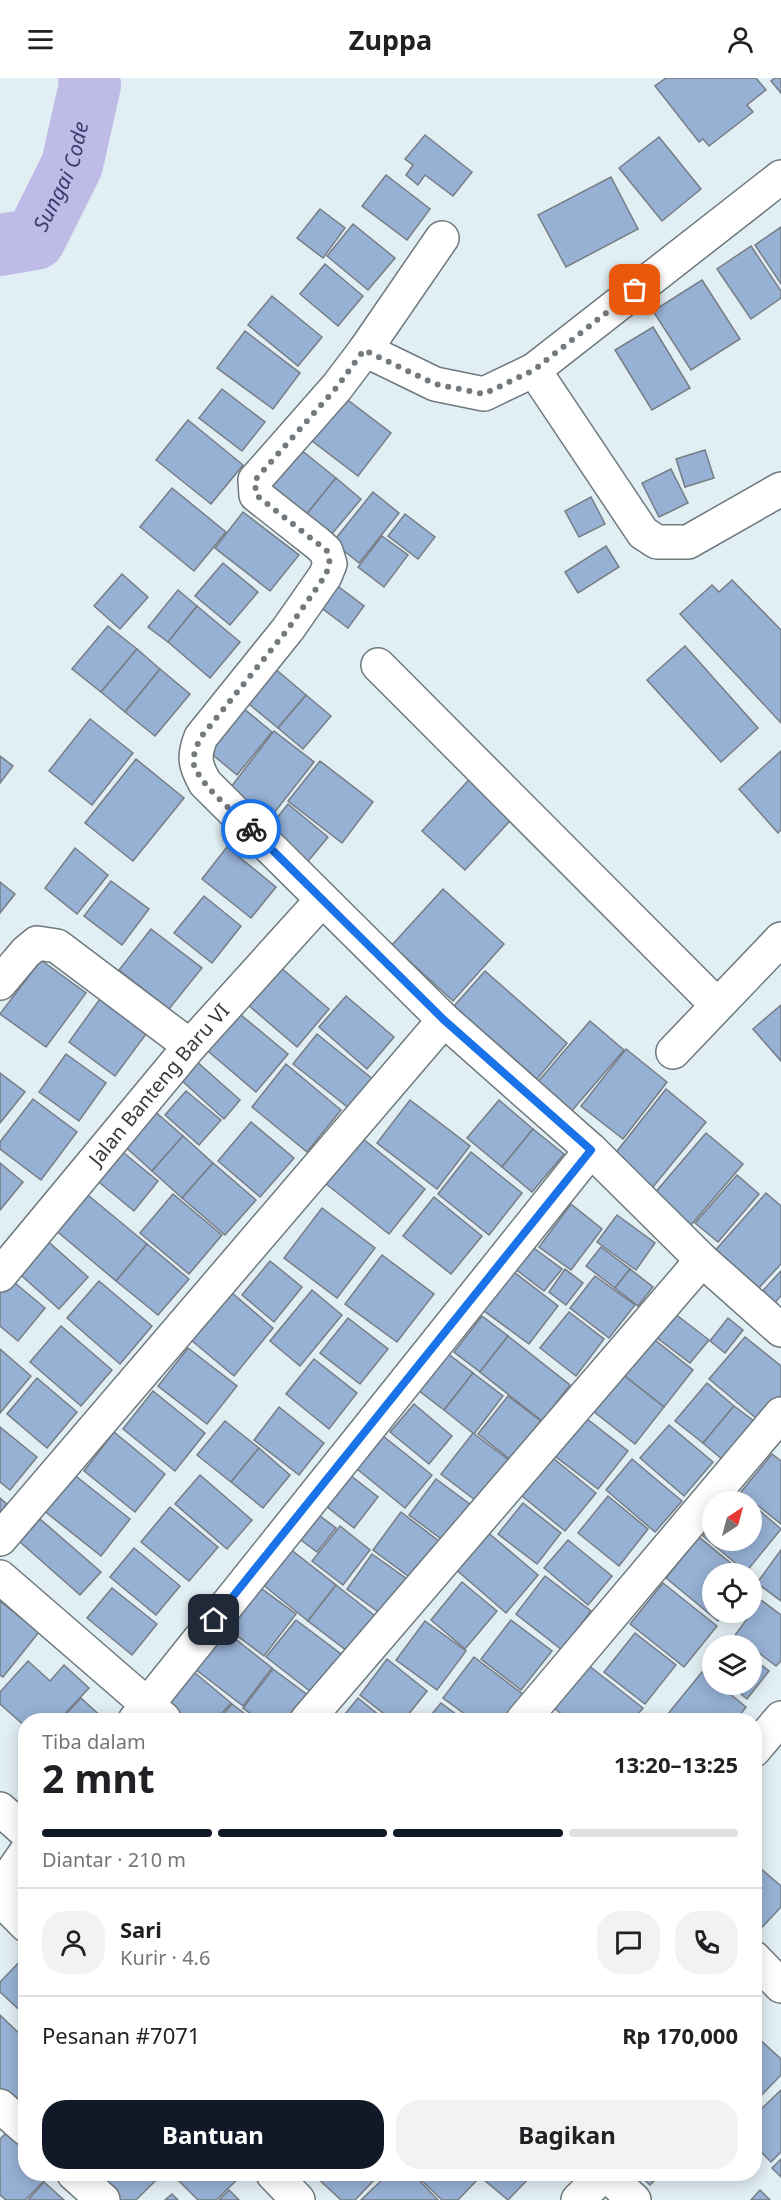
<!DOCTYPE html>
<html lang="id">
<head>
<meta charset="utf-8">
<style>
	:root { --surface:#fff; --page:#f2f2f2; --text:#202124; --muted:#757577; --line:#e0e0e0; --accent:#111827 }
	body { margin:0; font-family:"Noto Sans",sans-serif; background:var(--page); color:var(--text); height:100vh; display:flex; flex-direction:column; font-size:22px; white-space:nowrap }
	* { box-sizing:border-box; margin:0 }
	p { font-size:20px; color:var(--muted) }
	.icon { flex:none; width:33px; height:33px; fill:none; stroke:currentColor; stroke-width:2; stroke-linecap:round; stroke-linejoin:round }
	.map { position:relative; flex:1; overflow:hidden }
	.sheet { position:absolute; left:18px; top:1635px; width:744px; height:468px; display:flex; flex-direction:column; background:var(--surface); border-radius:24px; box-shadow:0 3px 15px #0003 }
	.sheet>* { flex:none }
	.needle { width:39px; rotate:36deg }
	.fabs { position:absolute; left:702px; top:1413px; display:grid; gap:12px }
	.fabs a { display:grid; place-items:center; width:60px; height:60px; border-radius:50%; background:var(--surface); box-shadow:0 3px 15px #0003; font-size:30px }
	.pin { position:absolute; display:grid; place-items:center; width:51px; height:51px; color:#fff; margin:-26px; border-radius:12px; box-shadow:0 3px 9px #0006 }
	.courier { position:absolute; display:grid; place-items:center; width:60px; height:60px; margin:-30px; border:4px solid #1a73e8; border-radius:50%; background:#fff; color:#222; box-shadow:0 2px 8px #0007 }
	.headline em { font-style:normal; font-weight:700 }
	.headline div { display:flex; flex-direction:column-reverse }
	.headline { display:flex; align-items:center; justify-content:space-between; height:102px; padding:0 24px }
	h1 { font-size:39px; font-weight:700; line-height:45px }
	.bar { display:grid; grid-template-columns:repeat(4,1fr); gap:9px 6px; align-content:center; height:72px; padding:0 24px }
	.bar i { height:8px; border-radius:4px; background:var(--line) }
	.bar .on { background:var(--accent) }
	.bar p { grid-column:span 4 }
	.line { display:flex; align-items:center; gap:15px; padding:0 24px; border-top:2px solid var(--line) }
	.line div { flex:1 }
	.round { display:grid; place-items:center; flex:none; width:63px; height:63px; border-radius:24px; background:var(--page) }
	.button { display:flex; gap:12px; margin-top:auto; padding:12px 24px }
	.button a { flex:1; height:69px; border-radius:24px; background:var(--accent); color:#fff; font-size:24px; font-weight:700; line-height:69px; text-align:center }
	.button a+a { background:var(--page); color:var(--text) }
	header { display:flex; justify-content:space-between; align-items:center; height:78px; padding:0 24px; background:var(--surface); font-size:27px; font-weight:700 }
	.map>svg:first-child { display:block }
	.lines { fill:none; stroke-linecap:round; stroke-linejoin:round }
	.river { stroke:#bebce6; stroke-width:62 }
	.building { fill:#97b1d4; stroke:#767d86; stroke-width:1.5 }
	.street-casing { stroke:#6e797e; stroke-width:36 }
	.street { stroke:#fff; stroke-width:33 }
	.done { stroke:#727a7e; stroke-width:6; stroke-dasharray:0 10.8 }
	.route { stroke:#1a73e8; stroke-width:8 }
	.labels { text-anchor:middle; stroke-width:6; stroke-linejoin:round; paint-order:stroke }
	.street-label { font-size:20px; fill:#373c3f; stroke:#fff }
	.water-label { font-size:21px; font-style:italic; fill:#403a6f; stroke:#fff }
</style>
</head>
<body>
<header><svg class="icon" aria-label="menu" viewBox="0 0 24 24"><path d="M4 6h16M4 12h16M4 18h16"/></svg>Zuppa<svg class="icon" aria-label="person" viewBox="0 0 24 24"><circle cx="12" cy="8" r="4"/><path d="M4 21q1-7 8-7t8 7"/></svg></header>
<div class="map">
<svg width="781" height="2122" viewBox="0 0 781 2122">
	<rect width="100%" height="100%" fill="#e1eef3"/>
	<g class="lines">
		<path class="river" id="s1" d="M0 167 35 161 72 87 90 7 89 0"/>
	</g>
	<g class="building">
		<polygon points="666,0 756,0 766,12 747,27 753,34 709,68 703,61 699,64 655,8"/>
		<polygon points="775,0 781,0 781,15 771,3"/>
		<polygon points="425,57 472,94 453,118 425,97 418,107 406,97 413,87 405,81"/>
		<polygon points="659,59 701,111 662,143 619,90"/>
		<polygon points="386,97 430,131 407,162 362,128"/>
		<polygon points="611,99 638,151 566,189 538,137"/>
		<polygon points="320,131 345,150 323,180 297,160"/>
		<polygon points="353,146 395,180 368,212 327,178"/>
		<polygon points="781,149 781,206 755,167"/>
		<polygon points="751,168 781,213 781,220 751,241 717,191"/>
		<polygon points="325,186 363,218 338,248 300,216"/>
		<polygon points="702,202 740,261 691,292 653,233"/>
		<polygon points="272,218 322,259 298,288 248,247"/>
		<polygon points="653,249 690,310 652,332 615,272"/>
		<polygon points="245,253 300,295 273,331 217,290"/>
		<polygon points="222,311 265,344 242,373 199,340"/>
		<polygon points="340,316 391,355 358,398 307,359"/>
		<polygon points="188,342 243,387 211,426 156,382"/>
		<polygon points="295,367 336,400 301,443 260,409"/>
		<polygon points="705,372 714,400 685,409 676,381"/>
		<polygon points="671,391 688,425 659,439 642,405"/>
		<polygon points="336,400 361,421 326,463 301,443"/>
		<polygon points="172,410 226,454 194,493 140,449"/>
		<polygon points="373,414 399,435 359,485 333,464"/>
		<polygon points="591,419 605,446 579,459 565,433"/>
		<polygon points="243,434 299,477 270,513 215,470"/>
		<polygon points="405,436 435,459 418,481 388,458"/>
		<polygon points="382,458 408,477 384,509 358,489"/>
		<polygon points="606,468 619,489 578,515 565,494"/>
		<polygon points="223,485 258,514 230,547 195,518"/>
		<polygon points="122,496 148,519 120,551 94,528"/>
		<polygon points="327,500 364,528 348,550 311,522"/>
		<polygon points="732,502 781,552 781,645 680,536 712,507 719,514"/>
		<polygon points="178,512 197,528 168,564 148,549"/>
		<polygon points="197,528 240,564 210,600 168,564"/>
		<polygon points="108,548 137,571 101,614 72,591"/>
		<polygon points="685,568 758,650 721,684 647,602"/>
		<polygon points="137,571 160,591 125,634 101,614"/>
		<polygon points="266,583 306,617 278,650 238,617"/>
		<polygon points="160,591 190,616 155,658 125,634"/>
		<polygon points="306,617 331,638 303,671 278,650"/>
		<polygon points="237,625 272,654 237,697 202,668"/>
		<polygon points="90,641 133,675 92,727 49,693"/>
		<polygon points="274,653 314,684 263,749 224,718"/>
		<polygon points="781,673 781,752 778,755 739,711"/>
		<polygon points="0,678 13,688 0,705"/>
		<polygon points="136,681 184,720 133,783 85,745"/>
		<polygon points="320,683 373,724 342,765 288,723"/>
		<polygon points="476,694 519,733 465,792 422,753"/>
		<polygon points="288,726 328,759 305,787 265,755"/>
		<polygon points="227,769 276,809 251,840 202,801"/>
		<polygon points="75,770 108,797 77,836 45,810"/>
		<polygon points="111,803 149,831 122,867 84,838"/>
		<polygon points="0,804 15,816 0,835"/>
		<polygon points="443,811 504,866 453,923 392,867"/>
		<polygon points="204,818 241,848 212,885 174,855"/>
		<polygon points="151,851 202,890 169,931 119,892"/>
		<polygon points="41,882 86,915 46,969 0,936"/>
		<polygon points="272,882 329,931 297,969 240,920"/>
		<polygon points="485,893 567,965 537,1001 454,928"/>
		<polygon points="105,914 152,948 115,998 69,964"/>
		<polygon points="346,918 394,959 367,991 319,949"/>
		<polygon points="781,927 781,983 753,951"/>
		<polygon points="235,932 288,976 256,1014 203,969"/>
		<polygon points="590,943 624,972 570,1035 536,1006"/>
		<polygon points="317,956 374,1002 350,1031 293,986"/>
		<polygon points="626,971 667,1004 623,1061 581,1028"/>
		<polygon points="66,976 106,1005 79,1043 39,1014"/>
		<polygon points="196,983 240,1022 224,1041 180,1001"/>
		<polygon points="286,986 341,1032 307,1074 252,1029"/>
		<polygon points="0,995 25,1014 0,1045"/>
		<polygon points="666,1011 706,1044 653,1109 614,1077"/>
		<polygon points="186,1013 221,1042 199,1067 165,1037"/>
		<polygon points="33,1021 77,1054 41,1102 0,1071 0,1064"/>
		<polygon points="410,1022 470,1068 437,1111 377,1065"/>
		<polygon points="499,1022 533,1051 502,1089 467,1060"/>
		<polygon points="151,1030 183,1058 152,1093 120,1064"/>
		<polygon points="251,1044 294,1080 260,1119 218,1083"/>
		<polygon points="533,1051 564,1076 532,1114 502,1089"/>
		<polygon points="706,1055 743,1086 691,1147 654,1116"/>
		<polygon points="183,1058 213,1085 182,1120 152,1093"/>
		<polygon points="362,1060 425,1111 389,1156 325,1105"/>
		<polygon points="113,1066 158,1103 134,1133 89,1096"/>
		<polygon points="471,1074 522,1115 489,1157 438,1116"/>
		<polygon points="0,1085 23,1104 0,1132"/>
		<polygon points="213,1085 256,1122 225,1157 182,1120"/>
		<polygon points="737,1097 759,1116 718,1164 695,1145"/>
		<polygon points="77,1108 147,1166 116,1203 47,1145"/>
		<polygon points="766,1115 781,1128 781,1186 756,1213 713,1175"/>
		<polygon points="173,1116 222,1157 189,1196 140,1155"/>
		<polygon points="434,1119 482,1158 451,1196 403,1158"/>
		<polygon points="571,1126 602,1151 571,1192 539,1169"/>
		<polygon points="322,1130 375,1170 337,1220 284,1180"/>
		<polygon points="617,1137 655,1165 636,1192 597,1164"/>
		<polygon points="43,1159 88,1199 59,1231 14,1191"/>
		<polygon points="527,1165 562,1191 544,1213 510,1187"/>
		<polygon points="147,1166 189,1201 158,1237 116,1203"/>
		<polygon points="601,1169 630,1191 615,1210 586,1188"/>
		<polygon points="382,1177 434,1216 397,1264 345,1226"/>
		<polygon points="270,1183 302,1209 274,1244 242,1217"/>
		<polygon points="510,1191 558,1228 529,1266 480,1230"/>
		<polygon points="565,1191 583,1205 566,1227 549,1214"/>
		<polygon points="630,1191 653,1209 638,1228 615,1210"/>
		<polygon points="781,1193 781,1218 768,1232 756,1220"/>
		<polygon points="3,1195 45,1230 18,1263 0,1248 0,1199"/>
		<polygon points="595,1198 635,1227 609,1260 570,1230"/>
		<polygon points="99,1203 152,1248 120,1286 67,1240"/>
		<polygon points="312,1212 342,1237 300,1288 270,1263"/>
		<polygon points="231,1214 273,1250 234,1298 191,1262"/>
		<polygon points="569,1234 604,1261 576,1298 540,1270"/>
		<polygon points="674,1235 709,1262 690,1285 656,1259"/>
		<polygon points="482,1238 508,1258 480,1294 454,1274"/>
		<polygon points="348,1240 388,1271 360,1306 320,1275"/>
		<polygon points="728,1240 743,1252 725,1275 710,1263"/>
		<polygon points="61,1248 112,1292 81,1328 30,1284"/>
		<polygon points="646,1255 693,1292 664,1329 617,1292"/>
		<polygon points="508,1258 570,1307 542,1343 480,1294"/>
		<polygon points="745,1259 781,1288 781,1324 763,1346 709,1301"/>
		<polygon points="188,1270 237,1308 207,1346 158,1308"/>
		<polygon points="0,1271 31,1298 0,1335"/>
		<polygon points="447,1275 473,1295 444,1332 418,1312"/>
		<polygon points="314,1281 357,1315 329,1351 286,1316"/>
		<polygon points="617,1292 664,1329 635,1366 588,1329"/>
		<polygon points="473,1295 503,1318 474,1356 444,1332"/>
		<polygon points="37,1300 77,1334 47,1370 7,1336"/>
		<polygon points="707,1305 734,1328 703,1365 675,1343"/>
		<polygon points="153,1313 205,1355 175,1393 123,1351"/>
		<polygon points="508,1318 541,1343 511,1382 478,1356"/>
		<polygon points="414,1326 452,1358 429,1386 390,1354"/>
		<polygon points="734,1328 762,1349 730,1388 703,1365"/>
		<polygon points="279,1329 324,1365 299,1397 254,1362"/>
		<polygon points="582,1337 628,1373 598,1411 551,1375"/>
		<polygon points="225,1343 259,1370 231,1404 197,1377"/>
		<polygon points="669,1347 713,1384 684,1418 640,1380"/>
		<polygon points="0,1349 37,1379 10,1412 0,1404"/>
		<polygon points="114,1354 165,1396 135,1434 84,1393"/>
		<polygon points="473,1355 510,1383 479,1425 441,1396"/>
		<polygon points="383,1358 432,1397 405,1430 357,1391"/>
		<polygon points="259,1370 290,1397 263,1430 231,1404"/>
		<polygon points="548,1376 596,1415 565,1453 517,1414"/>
		<polygon points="772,1376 781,1383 781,1446 741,1414"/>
		<polygon points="632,1381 682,1423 655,1454 606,1412"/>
		<polygon points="72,1395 130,1441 101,1478 43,1432"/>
		<polygon points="200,1397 252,1442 227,1471 175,1426"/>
		<polygon points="350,1397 378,1419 354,1450 326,1428"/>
		<polygon points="436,1401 471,1427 444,1463 409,1437"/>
		<polygon points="738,1415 748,1424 731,1424"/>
		<polygon points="608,1418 648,1451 619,1488 578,1455"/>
		<polygon points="0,1420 7,1426 0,1435"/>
		<polygon points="523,1425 561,1455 537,1486 498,1456"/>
		<polygon points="752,1426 781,1451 746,1494 703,1458 712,1446 712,1462 752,1462"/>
		<polygon points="170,1429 218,1469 189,1503 141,1464"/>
		<polygon points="312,1432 336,1450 317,1474 293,1456"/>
		<polygon points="401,1434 444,1467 416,1504 373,1472"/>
		<polygon points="40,1441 101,1494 80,1517 20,1464"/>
		<polygon points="340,1448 370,1472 343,1507 312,1483"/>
		<polygon points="485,1452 538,1497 506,1535 453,1489"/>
		<polygon points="699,1459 744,1496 712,1496 712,1534 725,1534 718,1543 666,1500"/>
		<polygon points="568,1462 612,1498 588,1527 544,1490"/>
		<polygon points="285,1467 336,1507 308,1543 257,1502"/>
		<polygon points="134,1470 180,1508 156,1537 110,1499"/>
		<polygon points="781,1472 781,1523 757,1505"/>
		<polygon points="372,1476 407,1501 381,1536 347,1511"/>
		<polygon points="545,1498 591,1533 562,1572 516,1536"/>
		<polygon points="462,1504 497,1533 465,1571 431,1542"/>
		<polygon points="254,1505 296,1536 264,1578 223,1547"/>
		<polygon points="663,1505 717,1548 684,1589 630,1546"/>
		<polygon points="336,1507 379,1541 351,1576 308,1543"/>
		<polygon points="112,1510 157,1546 132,1577 87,1540"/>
		<polygon points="761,1522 781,1537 781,1583 776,1588 735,1557"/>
		<polygon points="0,1523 39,1554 3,1599 0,1597"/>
		<polygon points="296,1542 345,1579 315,1617 266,1579"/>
		<polygon points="511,1542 552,1573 521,1612 481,1581"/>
		<polygon points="425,1543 466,1573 437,1612 396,1582"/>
		<polygon points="219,1548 272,1590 243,1628 190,1587"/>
		<polygon points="635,1555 676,1587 645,1626 604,1594"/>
		<polygon points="474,1579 524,1617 505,1642 473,1642 443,1620"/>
		<polygon points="752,1579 769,1593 747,1621 729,1606 752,1606"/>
		<polygon points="387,1581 427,1613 404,1642 392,1642 360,1617"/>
		<polygon points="28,1583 50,1603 64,1587 89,1610 59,1642 26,1642 26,1649 0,1626 0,1614"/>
		<polygon points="588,1587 643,1630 633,1642 569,1642 554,1630"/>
		<polygon points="188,1589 231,1625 216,1642 173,1642 157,1629"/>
		<polygon points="273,1591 309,1618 290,1642 259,1642 243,1630"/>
		<polygon points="702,1594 712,1602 712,1606 718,1606 746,1629 736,1642 663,1642"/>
		<polygon points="81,1620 105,1642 60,1642"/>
		<polygon points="358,1620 385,1642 340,1642"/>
		<polygon points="441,1625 464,1642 427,1642"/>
		<polygon points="232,1626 253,1642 218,1642"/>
		<polygon points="754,1785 781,1808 781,1829 754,1858"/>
		<polygon points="26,1796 26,1831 9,1814"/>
		<polygon points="26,1877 26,1938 0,1914 0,1904"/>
		<polygon points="0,1937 26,1962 26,2013 12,2027 0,2016"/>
		<polygon points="756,1958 781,1981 781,1997 754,2025"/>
		<polygon points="781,2012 781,2074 771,2084 754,2067 754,2038"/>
		<polygon points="26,2013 26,2040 12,2027"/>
		<polygon points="8,2053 26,2070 26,2096 51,2096 25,2122 6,2122 0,2117 0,2061"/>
		<polygon points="781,2081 781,2099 772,2090"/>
		<polygon points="87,2096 157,2096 160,2098 136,2122 112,2122"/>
		<polygon points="172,2096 243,2096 216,2122 198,2122"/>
		<polygon points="313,2096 380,2096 355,2122 341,2122"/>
		<polygon points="388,2096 413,2096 438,2122 361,2122"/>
		<polygon points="415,2096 467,2096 476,2103 458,2122 442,2122"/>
		<polygon points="477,2096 533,2096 508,2122"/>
		<polygon points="638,2096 661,2096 650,2107"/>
		<polygon points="44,2104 64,2122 28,2122"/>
		<polygon points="229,2112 239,2122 219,2122"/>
		<polygon points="760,2112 770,2122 751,2122"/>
		<polygon points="172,2116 178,2122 165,2122"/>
	</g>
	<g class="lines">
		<g class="street-casing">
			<g id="street">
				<path d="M781 99 534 292 484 316 435 306 365 272 337 309 255 402 256 417 317 465 326 473 330 486 325 498 288 551 201 659C193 679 195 687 205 705L444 942 591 1072 702 1182 781 1252"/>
				<polyline points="365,272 442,160"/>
				<polyline points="534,292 643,455 657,464 688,464 781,411"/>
				<polyline points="378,587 717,927"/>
				<polyline points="0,905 26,874 37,865 57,868 190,968"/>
				<polyline points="673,974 781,861"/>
				<path id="s2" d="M0 1197 190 968 322 822"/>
				<polyline points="0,1461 444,942"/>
				<polyline points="0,1499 164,1641"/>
				<polyline points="135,1642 591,1072"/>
				<polyline points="307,1642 702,1182"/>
				<polyline points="523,1642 781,1336"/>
				<polyline points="754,1672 781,1640"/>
				<polyline points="0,1731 26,1754"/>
				<polyline points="0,1812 26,1774"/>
				<polyline points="0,1821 26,1847"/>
				<polyline points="754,1880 781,1908"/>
				<polyline points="0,2028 26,2051"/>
				<polyline points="74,2096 103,2122"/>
				<polyline points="273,2096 298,2122"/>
				<polyline points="606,2096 634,2122"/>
				<polyline points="578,2122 604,2096"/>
			</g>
		</g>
		<use href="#street" class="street"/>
	</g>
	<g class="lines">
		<path class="done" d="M251 751C236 736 200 707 194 687 192 678 197 667 201 659L288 551 325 498 330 486 327 473 317 465 256 417 255 402 337 309 364 272 435 306 484 316 534 292 635 212"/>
		<polyline class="route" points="214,1542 591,1072 444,942 251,751"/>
	</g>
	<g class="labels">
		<g class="street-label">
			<text dy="7" stroke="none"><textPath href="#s2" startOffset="248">Jalan Banteng Baru VI</textPath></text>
		</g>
		<g class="water-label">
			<text dy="7" stroke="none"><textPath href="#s1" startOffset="104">Sungai Code</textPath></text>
		</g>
	</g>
</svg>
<div class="fabs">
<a><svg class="needle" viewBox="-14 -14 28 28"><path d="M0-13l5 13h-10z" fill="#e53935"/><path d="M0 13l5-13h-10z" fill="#757577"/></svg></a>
<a><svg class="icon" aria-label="locate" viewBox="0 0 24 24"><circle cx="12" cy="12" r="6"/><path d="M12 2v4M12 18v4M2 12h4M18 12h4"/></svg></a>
<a><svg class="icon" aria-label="layers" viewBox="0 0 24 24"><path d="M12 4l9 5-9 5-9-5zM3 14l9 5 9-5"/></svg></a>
</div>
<div class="pin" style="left:635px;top:212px;background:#ea580c"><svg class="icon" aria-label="bag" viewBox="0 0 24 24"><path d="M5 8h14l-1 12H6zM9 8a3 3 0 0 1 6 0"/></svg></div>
<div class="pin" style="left:214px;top:1542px;background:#1f2937"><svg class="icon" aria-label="home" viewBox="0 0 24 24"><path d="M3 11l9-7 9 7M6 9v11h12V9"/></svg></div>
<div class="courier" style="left:251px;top:751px"><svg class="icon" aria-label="bike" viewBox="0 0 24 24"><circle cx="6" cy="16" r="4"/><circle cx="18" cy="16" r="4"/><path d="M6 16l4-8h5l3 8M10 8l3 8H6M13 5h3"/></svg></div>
<section class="sheet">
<div class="headline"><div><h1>2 mnt</h1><p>Tiba dalam</p></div><em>13:20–13:25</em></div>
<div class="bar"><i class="on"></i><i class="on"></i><i class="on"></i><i></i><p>Diantar · 210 m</p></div>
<div class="line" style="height:108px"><a class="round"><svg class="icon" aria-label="person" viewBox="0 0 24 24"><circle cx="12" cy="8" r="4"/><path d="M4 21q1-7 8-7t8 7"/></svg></a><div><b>Sari</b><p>Kurir · 4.6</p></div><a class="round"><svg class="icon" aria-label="chat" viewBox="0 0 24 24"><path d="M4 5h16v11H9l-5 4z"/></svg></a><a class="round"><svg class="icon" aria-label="phone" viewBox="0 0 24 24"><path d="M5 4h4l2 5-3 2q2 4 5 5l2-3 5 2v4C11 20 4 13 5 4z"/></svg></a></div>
<div class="line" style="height:78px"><div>Pesanan #7071</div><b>Rp 170,000</b></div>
<div class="button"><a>Bantuan</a><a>Bagikan</a></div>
</section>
</div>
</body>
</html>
